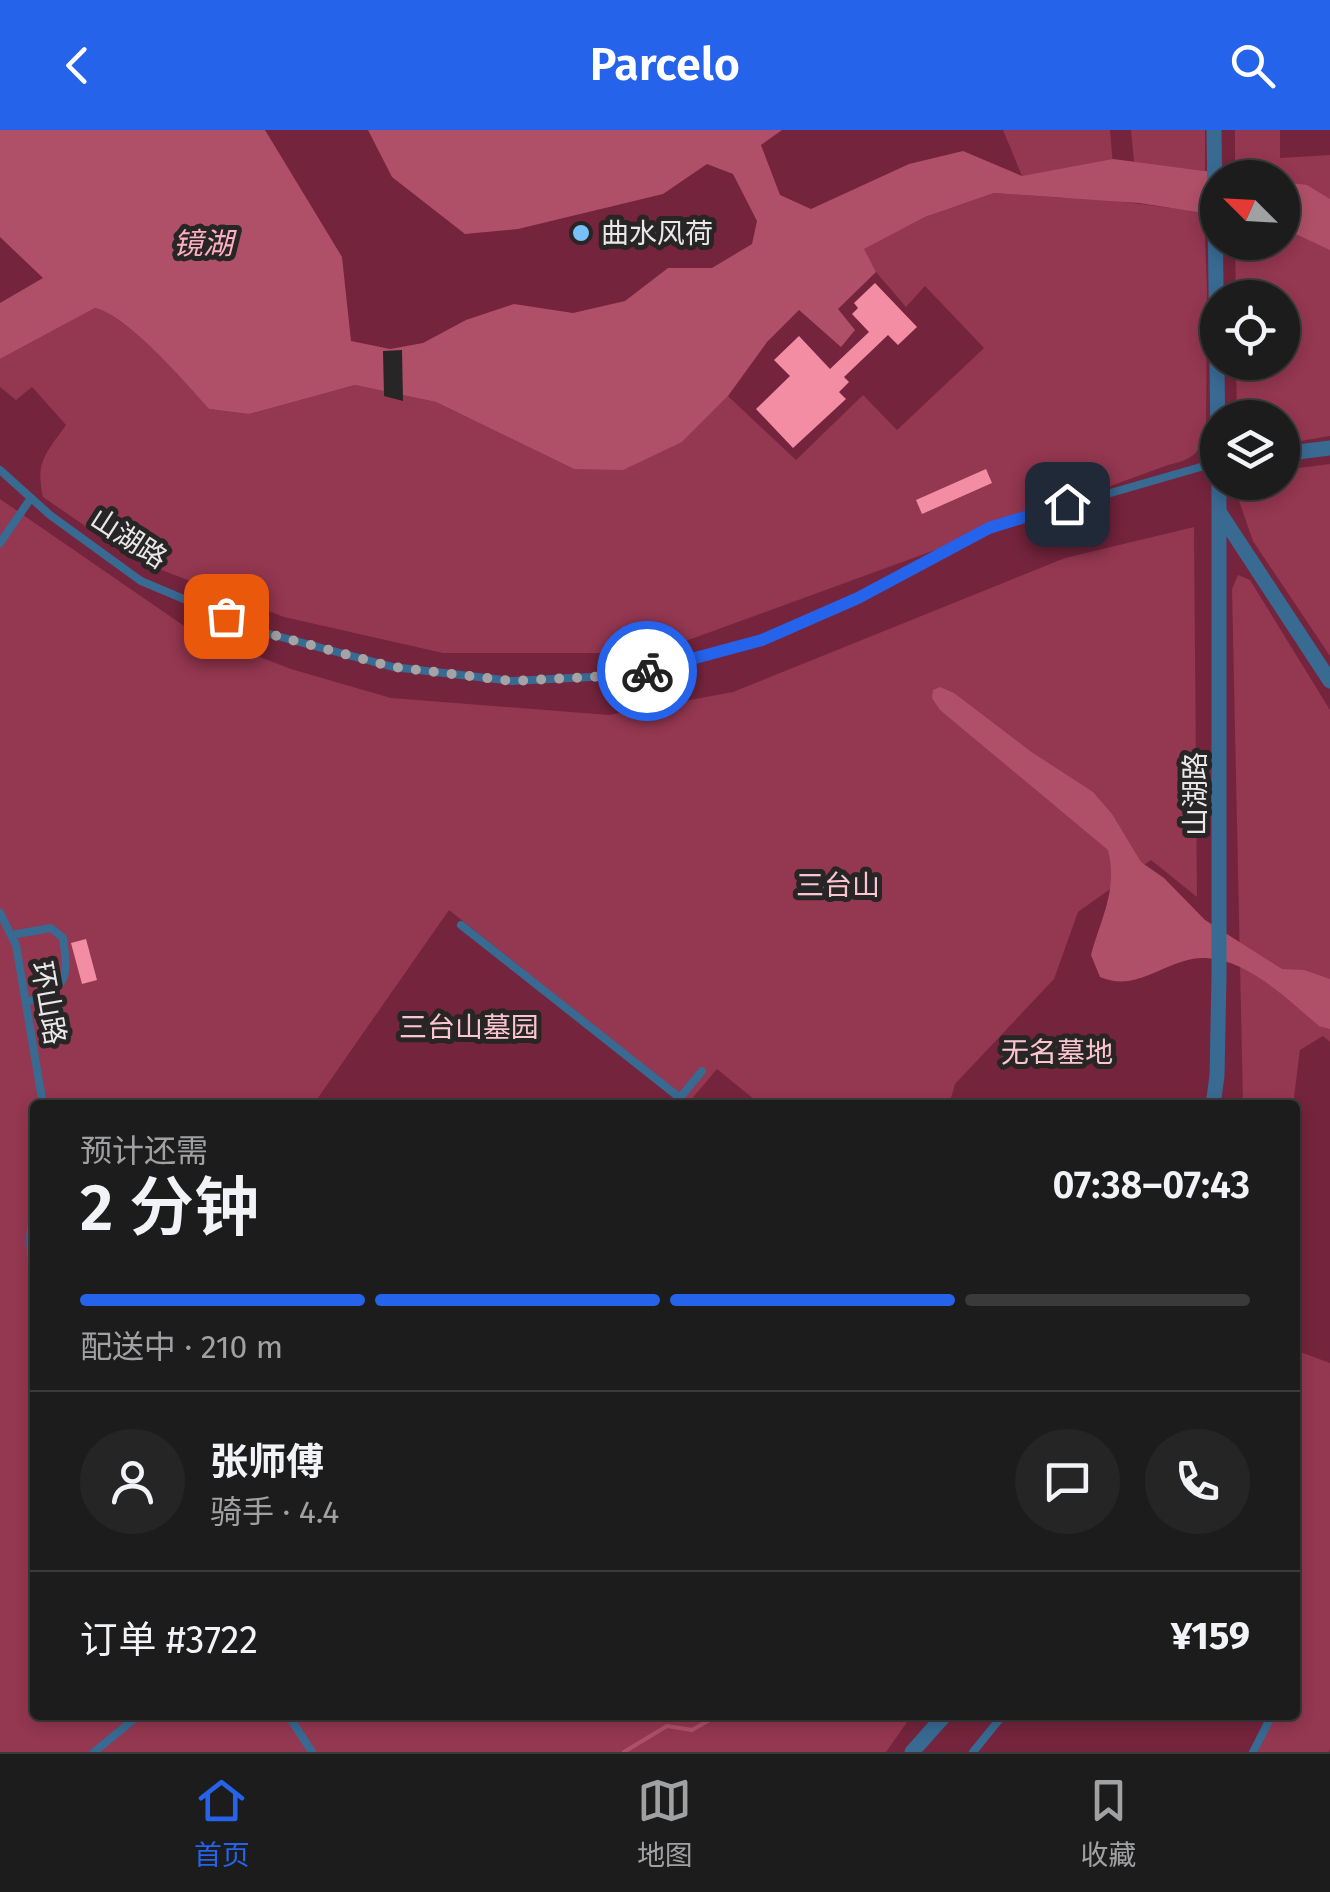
<!DOCTYPE html>
<html lang="zh">
<head>
<meta charset="utf-8">
<style>
	:root { --surface:#1d1c1c; --page:#252525; --text:#f1f3f6; --muted:#a0a1a3; --line:#3b3a3b; --accent:#2563eb }
	body { margin:0; font-family:"Fira Sans","Noto Sans SC",sans-serif; background:var(--page); color:var(--text); height:100vh; display:flex; flex-direction:column; font-size:38px; white-space:nowrap }
	* { box-sizing:border-box; margin:0 }
	p { font-size:32px; color:var(--muted) }
	.icon { flex:none; width:55px; height:55px; fill:none; stroke:currentColor; stroke-width:2; stroke-linecap:round; stroke-linejoin:round }
	.map { position:relative; flex:1; overflow:hidden }
	.side { position:absolute; left:30px; top:970px; width:1270px; height:620px; display:flex; flex-direction:column; background:var(--surface); border-radius:10px; box-shadow:0 5px 15px #0003,0 0 0 2px var(--line) }
	.side>* { flex:none }
	.needle { width:65px; rotate:294deg }
	.controls { position:absolute; left:1200px; top:30px; display:grid; gap:20px }
	.controls a { display:grid; place-items:center; width:100px; height:100px; border-radius:50%; background:var(--surface); box-shadow:0 5px 15px #0003,0 0 0 2px var(--line); font-size:50px }
	.pin { position:absolute; display:grid; place-items:center; width:85px; height:85px; color:#fff; margin:-42px; border-radius:20px; box-shadow:0 5px 15px #0006 }
	.courier { position:absolute; display:grid; place-items:center; width:100px; height:100px; margin:-50px; border:8px solid #2563eb; border-radius:50%; background:#fff; color:#222; box-shadow:0 2px 12px #0007 }
	.summary em { font-style:normal; font-weight:600 }
	.summary div { display:flex; flex-direction:column-reverse }
	.summary { display:flex; align-items:center; justify-content:space-between; height:170px; padding:0 50px }
	h1 { font-size:65px; font-weight:600; line-height:75px }
	.bar { display:grid; grid-template-columns:repeat(4,1fr); gap:15px 10px; align-content:center; height:120px; padding:0 50px }
	.bar i { height:12px; border-radius:8px; background:var(--line) }
	.bar .on { background:var(--accent) }
	.bar p { grid-column:span 4 }
	.line { display:flex; align-items:center; gap:25px; padding:0 50px; border-top:2px solid var(--line) }
	.line div { flex:1 }
	.round { display:grid; place-items:center; flex:none; width:105px; height:105px; border-radius:52px; background:var(--page) }
	header { display:flex; justify-content:space-between; align-items:center; height:130px; padding:0 50px; background:var(--accent); color:#fff; font-size:45px; font-weight:600 }
	.tab-bar { display:flex; justify-content:space-around; align-items:center; height:140px; border-top:2px solid var(--line); background:var(--surface); font-size:28px; color:var(--muted) }
	.tab-bar a { display:grid; justify-items:center; gap:5px }
	.tab-bar .on { color:var(--accent) }
	.map>svg:first-child { display:block }
	.green { fill:#74243c; fill-rule:evenodd }
	.forest { fill:#943751 }
	.water { fill:#af5068 }
	.pier { fill:#272525 }
	.lines { fill:none; stroke-linecap:round; stroke-linejoin:round }
	.stream { stroke:#af5068; stroke-width:4 }
	.building { fill:#f38da4 }
	.service { stroke:#386a92; stroke-width:8 }
	.minor { stroke:#386a92; stroke-width:15 }
	.done { stroke:#a5a3a4; stroke-width:10; stroke-dasharray:0 18 }
	.route { stroke:#2563eb; stroke-width:12 }
	.poi-dot { fill:#79bff8; stroke:#272525; stroke-width:4 }
	.labels { text-anchor:middle; stroke-width:10; stroke-linejoin:round; paint-order:stroke }
	.poi-label { font-size:28px; fill:#e9e7e8; stroke:#272525; text-anchor:start }
	.street-label { font-size:28px; fill:#e9e7e8; stroke:#272525 }
	.park-label { font-size:28px; fill:#fbc5cf; stroke:#272525 }
	.water-label { font-size:30px; font-style:italic; fill:#feafbf; stroke:#272525 }
</style>
</head>
<body>
<header><svg class="icon" aria-label="back" viewBox="0 0 24 24"><path d="M15 5l-7 7 7 7"/></svg>Parcelo<svg class="icon" aria-label="search" viewBox="0 0 24 24"><circle cx="10" cy="10" r="6"/><path d="M15 15l6 6"/></svg></header>
<div class="map">
<svg width="1330" height="1622" viewBox="0 0 1330 1622">
	<rect width="100%" height="100%" fill="#272525"/>
	<path class="green" d="M0 0H1330V1622H0ZM1218 48H1282V112H1218ZM1218 168H1282V232H1218ZM1218 288H1282V352H1218ZM35 975H1295V1585H35Z"/>
	<g class="forest">
		<path d="M1003 0H1110L1116 71 1204 82 1207 161 1206 302C1199 324 1192 330 1168 335L661 520 607 523H443L284 487 133 429 43 367C35 332 46 323 66 295L32 257 16 270 0 257V229L95 178C127 185 186 253 209 279L249 284 355 255 436 272 574 339 682 312 728 266 796 330 863 265 897 300 984 218 925 156 906 177 876 142 863 119 925 87 994 63 1064 68 1022 46Z"/>
		<polygon points="1131,0 1205,0 1205,41 1134,32"/>
		<polygon points="1235,0 1280,0 1280,28 1330,25 1330,306 1283,314 1282,288 1237,287 1236,233 1282,232 1282,168 1236,167 1235,113 1282,112 1282,48 1235,47"/>
		<polygon points="1330,334 1330,526 1253,411 1236,362 1242,353 1282,352 1283,340"/>
		<polygon points="0,369 190,500 291,539 391,568 609,585 733,562 1065,428 1194,397 1197,767 1151,730 1078,782 1054,849 955,954 949,975 761,975 717,939 689,972 449,780 313,975 35,975 35,1585 912,1585 886,1622 0,1622"/>
		<polygon points="1238,445 1250,450 1330,580 1330,912 1323,906 1300,920 1293,975 1243,975 1232,459"/>
		<polygon points="1295,1220 1330,1233 1330,1618 1329,1622 1251,1622 1268,1585 1295,1585"/>
	</g>
	<g class="water">
		<path d="M0 0H265L342 127 351 211 390 219 423 213 466 190 514 174 573 183 625 171 668 138H712L752 114 757 91 733 44 707 34 663 64 518 99 465 104 392 47 368 0H782L761 15 780 65 811 79 909 34 963 21 1022 46 1113 29 1251 47 1218 48 1217 85 1139 73 994 63 925 87 864 119 876 142 838 179 855 200 841 217 799 180 767 212 728 266 682 312 623 340 574 339 436 272 355 255 249 284 209 279C186 253 127 185 95 178L0 229V173L43 148 0 107Z"/>
		<polygon points="1283,52 1307,55 1330,69 1330,120 1283,98"/>
		<path d="M940 557 954 563 1030 621 1093 662 1112 684 1141 732 1164 748 1205 790 1282 839 1304 840 1330 849V899L1319 896C1288 870 1249 830 1206 828 1168 826 1139 864 1100 847L1091 825C1101 788 1118 760 1108 720L940 580 932 568 933 560Z"/>
	</g>
	<polygon class="pier" points="402,220 403,271 384,266 383,221"/>
	<g class="lines">
		<polyline class="stream" points="624,1622 667,1596 692,1600 718,1585"/>
	</g>
	<g class="building">
		<polygon points="875,153 917,197 898,215 888,205 844,247 849,252 839,262 846,269 793,318 756,279 790,246 774,230 799,206 830,239 869,202 852,184 858,178 854,173"/>
		<polygon points="986,339 992,353 922,384 916,370"/>
		<polygon points="86,809 97,850 82,854 71,813"/>
	</g>
	<g class="lines">
		<g class="service">
			<polyline points="0,340 50,385 141,451 262,502 393,537 512,551 631,545 762,510 858,468 989,398 1218,332"/>
			<polyline points="0,413 31,368"/>
			<polyline points="0,783 16,815 43,975"/>
			<polyline points="461,795 680,968"/>
			<path d="M11 805 51 798 63 808C69 849 67 859 27 872"/>
			<polyline points="674,975 702,941"/>
			<polyline points="35,1074 30,1107 35,1186"/>
			<polyline points="288,1585 312,1622"/>
			<polyline points="94,1622 139,1585"/>
			<polyline points="973,1622 1003,1585"/>
			<polyline points="1253,1622 1272,1585"/>
		</g>
		<g class="minor">
			<polyline points="1214,0 1218,316"/>
			<polyline points="1282,324 1330,318"/>
			<polyline points="1220,383 1330,551"/>
			<polyline points="1213,975 1217,946 1219,845 1219,352"/>
			<polyline points="912,1622 945,1585"/>
		</g>
	</g>
	<g class="lines">
		<polyline class="done" points="226,486 262,502 393,537 512,551 631,545 647,541"/>
		<polyline class="route" points="647,541 762,510 858,468 989,398 1067,374"/>
	</g>
	<circle class="poi-dot" cx="581" cy="103" r="10"/>
	<g class="labels">
		<g class="poi-label">
			<text x="601" y="113">曲水风荷</text>
		</g>
		<g class="street-label">
			<text transform="translate(129 408) rotate(33)" y="10">山湖路</text>
			<text transform="translate(1195 664) rotate(-90)" y="10">山湖路</text>
			<text transform="translate(49 873) rotate(80)" y="10">环山路</text>
		</g>
		<g class="park-label">
			<text x="838" y="765">三台山</text>
			<text x="469" y="907">三台山墓园</text>
			<text x="1057" y="932">无名墓地</text>
		</g>
		<g class="water-label">
			<text x="203" y="124">镜湖</text>
		</g>
	</g>
</svg>
<div class="controls">
<a><svg class="needle" viewBox="-14 -14 28 28"><path d="M0-13l5 13h-10z" fill="#e53935"/><path d="M0 13l5-13h-10z" fill="#a0a1a3"/></svg></a>
<a><svg class="icon" aria-label="locate" viewBox="0 0 24 24"><circle cx="12" cy="12" r="6"/><path d="M12 2v4M12 18v4M2 12h4M18 12h4"/></svg></a>
<a><svg class="icon" aria-label="layers" viewBox="0 0 24 24"><path d="M12 4l9 5-9 5-9-5zM3 14l9 5 9-5"/></svg></a>
</div>
<div class="pin" style="left:226px;top:486px;background:#ea580c"><svg class="icon" aria-label="bag" viewBox="0 0 24 24"><path d="M5 8h14l-1 12H6zM9 8a3 3 0 0 1 6 0"/></svg></div>
<div class="pin" style="left:1067px;top:374px;background:#1f2937"><svg class="icon" aria-label="home" viewBox="0 0 24 24"><path d="M3 11l9-7 9 7M6 9v11h12V9"/></svg></div>
<div class="courier" style="left:647px;top:541px"><svg class="icon" aria-label="bike" viewBox="0 0 24 24"><circle cx="6" cy="16" r="4"/><circle cx="18" cy="16" r="4"/><path d="M6 16l4-8h5l3 8M10 8l3 8H6M13 5h3"/></svg></div>
<section class="side">
<div class="summary"><div><h1>2 分钟</h1><p>预计还需</p></div><em>07:38–07:43</em></div>
<div class="bar"><i class="on"></i><i class="on"></i><i class="on"></i><i></i><p>配送中 · 210 m</p></div>
<div class="line" style="height:180px"><a class="round"><svg class="icon" aria-label="person" viewBox="0 0 24 24"><circle cx="12" cy="8" r="4"/><path d="M4 21q1-7 8-7t8 7"/></svg></a><div><b>张师傅</b><p>骑手 · 4.4</p></div><a class="round"><svg class="icon" aria-label="chat" viewBox="0 0 24 24"><path d="M4 5h16v11H9l-5 4z"/></svg></a><a class="round"><svg class="icon" aria-label="phone" viewBox="0 0 24 24"><path d="M5 4h4l2 5-3 2q2 4 5 5l2-3 5 2v4C11 20 4 13 5 4z"/></svg></a></div>
<div class="line" style="height:130px"><div>订单 #3722</div><b>¥159</b></div>
</section>
</div>
<nav class="tab-bar">
<a class="on"><svg class="icon" aria-label="home" viewBox="0 0 24 24"><path d="M3 11l9-7 9 7M6 9v11h12V9"/></svg>首页</a>
<a><svg class="icon" aria-label="map" viewBox="0 0 24 24"><path d="M3 6l6-2 6 2 6-2v14l-6 2-6-2-6 2zM9 4v14M15 6v14"/></svg>地图</a>
<a><svg class="icon" aria-label="saved" viewBox="0 0 24 24"><path d="M7 4h10v16l-5-4-5 4z"/></svg>收藏</a>
</nav>
</body>
</html>
